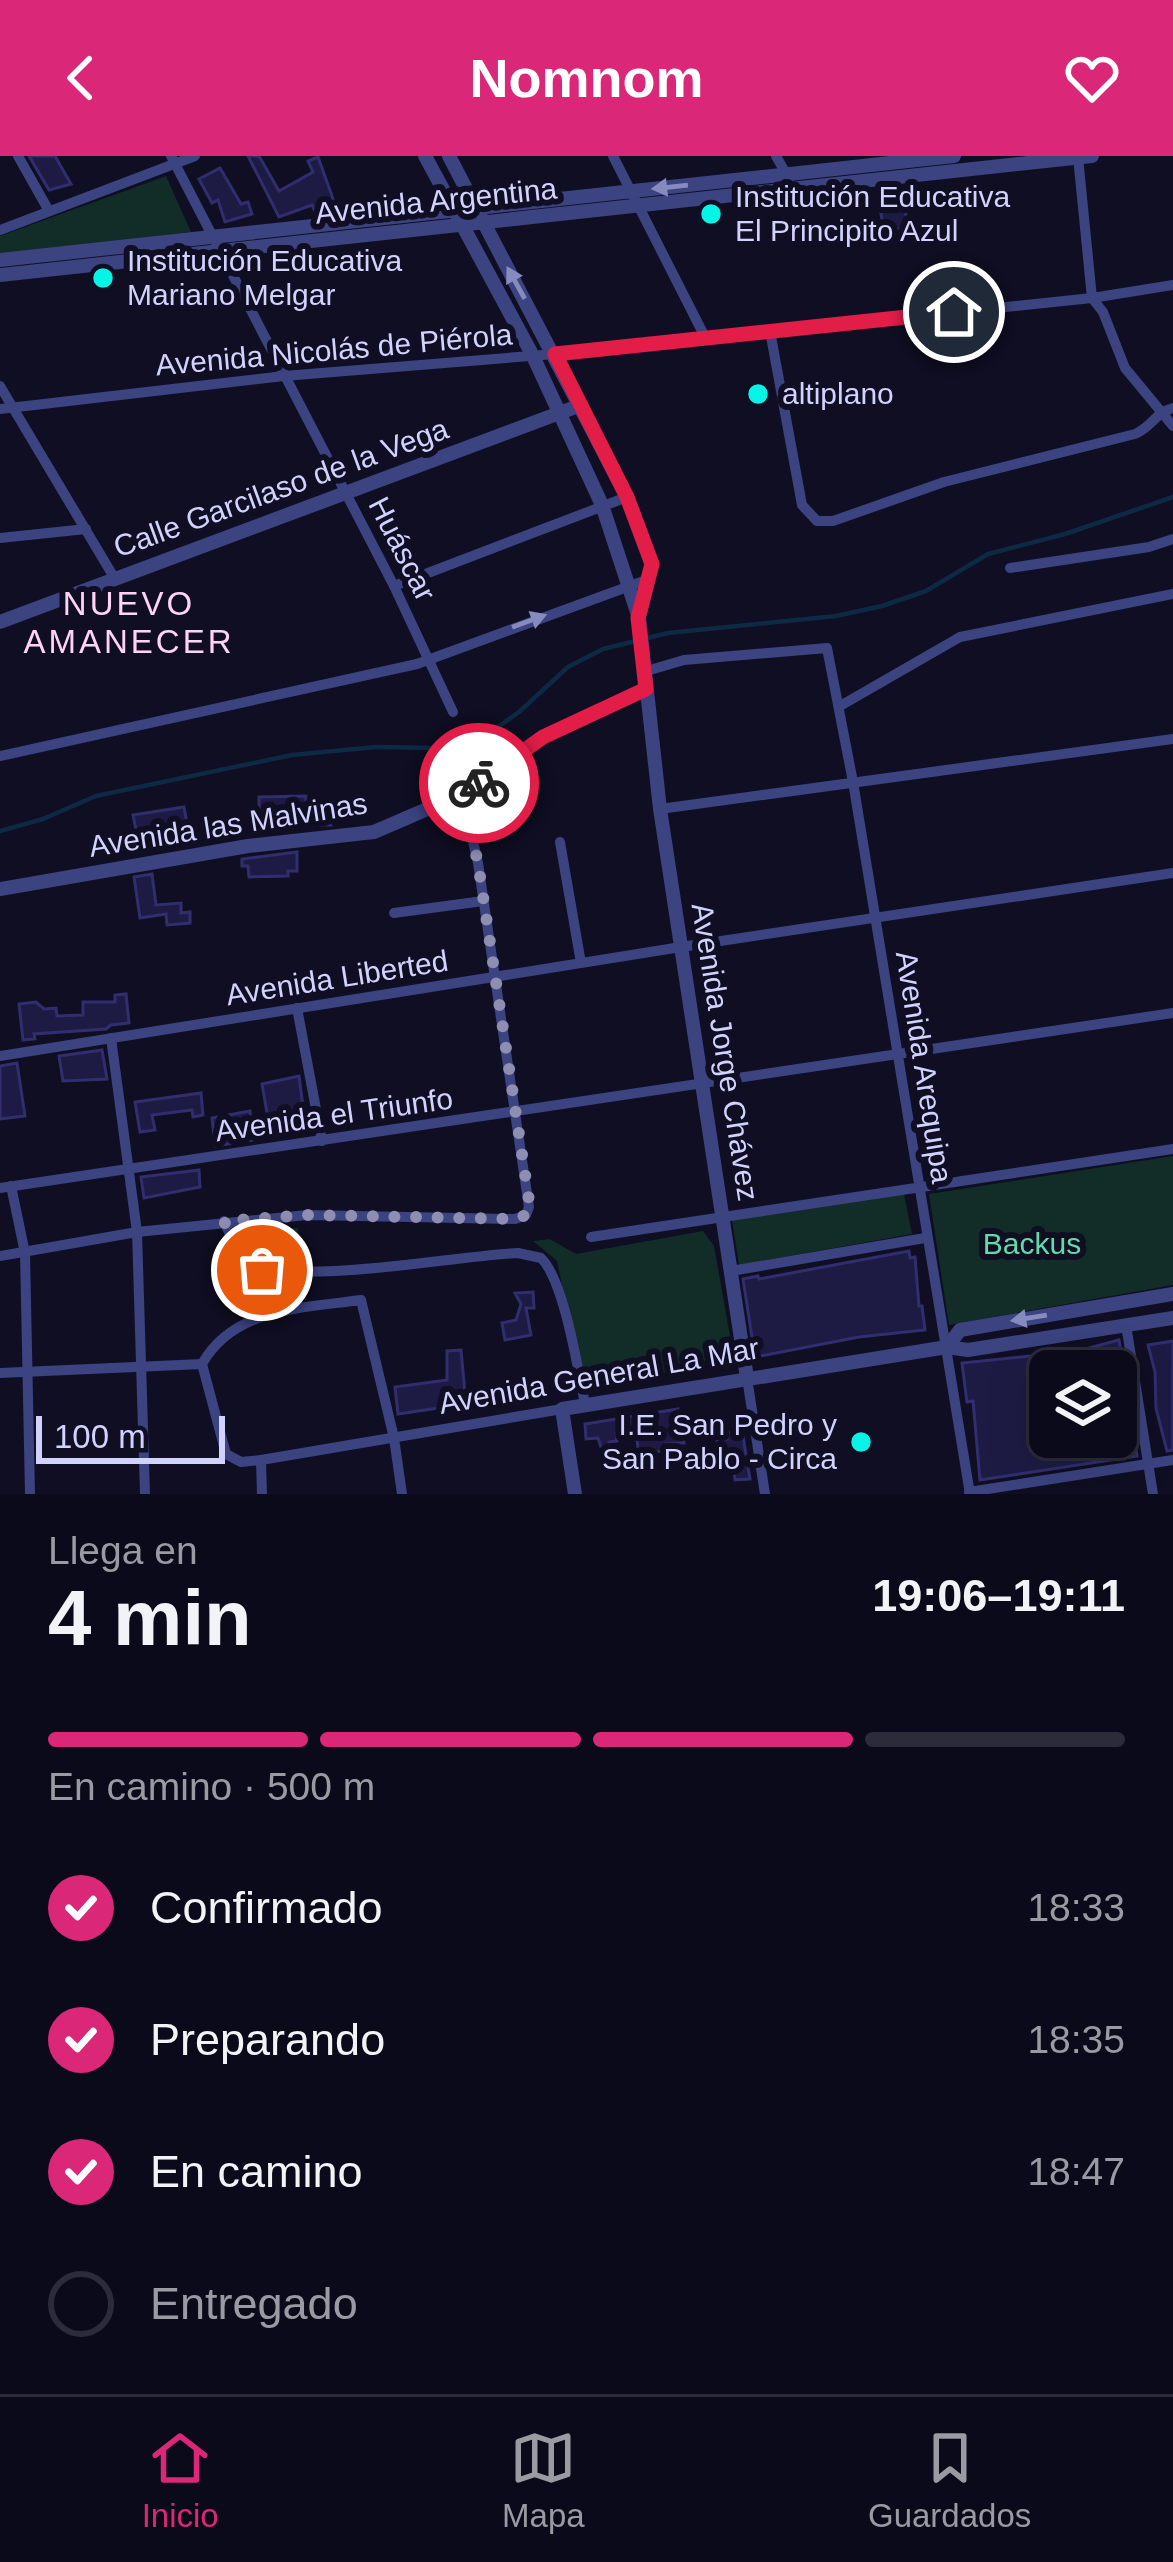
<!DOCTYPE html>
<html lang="es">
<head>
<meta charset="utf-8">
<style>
	:root { --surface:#0b0a1a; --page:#191827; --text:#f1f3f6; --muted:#9a9aa2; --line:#2b2b39; --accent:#db2777 }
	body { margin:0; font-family:Arial,sans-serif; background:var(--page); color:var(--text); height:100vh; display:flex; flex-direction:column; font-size:45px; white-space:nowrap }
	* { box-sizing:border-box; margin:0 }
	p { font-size:39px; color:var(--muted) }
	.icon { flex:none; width:66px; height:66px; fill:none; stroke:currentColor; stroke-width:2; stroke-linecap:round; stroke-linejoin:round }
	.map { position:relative; height:1338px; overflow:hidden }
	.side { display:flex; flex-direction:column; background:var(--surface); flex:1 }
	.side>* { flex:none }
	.tools { position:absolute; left:1029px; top:1194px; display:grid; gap:24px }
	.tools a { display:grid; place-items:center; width:108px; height:108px; border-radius:18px; background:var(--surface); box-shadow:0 12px 48px #0002,0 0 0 3px var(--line); font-size:60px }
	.scale { position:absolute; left:36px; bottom:30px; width:189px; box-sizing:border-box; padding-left:12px; border:6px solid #d1d3fe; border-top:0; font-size:33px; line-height:42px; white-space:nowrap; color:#d1d3fe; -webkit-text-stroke:9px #0f0e22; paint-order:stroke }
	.pin { position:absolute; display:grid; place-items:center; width:102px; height:102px; color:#fff; margin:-51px; border:6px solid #fff; border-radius:50%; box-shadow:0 3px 12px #0007 }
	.courier { position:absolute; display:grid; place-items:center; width:120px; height:120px; margin:-60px; border:9px solid #e11d48; border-radius:50%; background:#fff; color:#222; box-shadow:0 3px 15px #0007 }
	.summary em { font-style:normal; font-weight:600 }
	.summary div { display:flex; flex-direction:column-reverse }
	.summary { display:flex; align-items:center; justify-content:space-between; height:204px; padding:0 48px }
	h1 { font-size:78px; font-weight:600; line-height:90px }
	.bar { display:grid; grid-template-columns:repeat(4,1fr); gap:18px 12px; align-content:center; height:144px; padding:0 48px }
	.bar i { height:15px; border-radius:9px; background:var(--line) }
	.bar .selected { background:var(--accent) }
	.bar p { grid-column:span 4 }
	ol { padding:0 48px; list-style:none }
	li { display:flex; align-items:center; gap:36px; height:132px }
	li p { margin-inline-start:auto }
	li .icon { padding:12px; border-radius:50%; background:var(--accent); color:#fff; stroke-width:4 }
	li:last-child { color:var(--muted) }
	li i { width:66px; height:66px; border:6px solid var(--line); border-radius:50% }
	header { display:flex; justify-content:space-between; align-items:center; height:156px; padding:0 48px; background:var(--accent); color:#fff; font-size:54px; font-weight:600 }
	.menu { display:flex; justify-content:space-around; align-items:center; height:168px; border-top:3px solid var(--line); background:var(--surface); font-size:33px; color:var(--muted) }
	.menu a { display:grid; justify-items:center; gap:6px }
	.menu .selected { color:var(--accent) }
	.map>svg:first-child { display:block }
	.green { fill:#122c27 }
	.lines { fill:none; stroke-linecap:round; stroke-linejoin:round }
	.stream { stroke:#0d2943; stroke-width:4.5 }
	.building { fill:#1d1b43; stroke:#302e6e; stroke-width:3; fill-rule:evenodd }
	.minor { stroke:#3b4380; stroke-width:10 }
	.tertiary { stroke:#3b4380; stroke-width:14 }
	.oneway { fill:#868bbf }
	.done { stroke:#8d8eb1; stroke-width:12; stroke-dasharray:0 21.6 }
	.route { stroke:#e11d48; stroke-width:15 }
	.poi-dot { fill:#06f4e6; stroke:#0f0e22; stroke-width:4.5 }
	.labels { text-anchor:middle; stroke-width:12; stroke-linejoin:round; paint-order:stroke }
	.poi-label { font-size:30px; fill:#d1d3fe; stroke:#0f0e22; text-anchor:start }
	.street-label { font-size:30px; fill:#d1d3fe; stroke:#0f0e22 }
	.park-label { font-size:30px; fill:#5fdca9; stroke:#0f0e22 }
	.neighbourhood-label { font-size:33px; letter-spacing:3px; fill:#fed3f5; stroke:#0f0e22 }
</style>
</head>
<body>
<header><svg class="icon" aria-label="back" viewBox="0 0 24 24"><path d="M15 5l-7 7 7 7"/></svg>Nomnom<svg class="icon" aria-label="heart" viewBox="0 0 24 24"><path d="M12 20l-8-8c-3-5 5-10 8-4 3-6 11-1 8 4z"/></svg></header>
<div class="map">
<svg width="1173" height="1338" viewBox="0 0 1173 1338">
	<rect width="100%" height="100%" fill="#0f0e22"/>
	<g class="green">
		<polygon points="166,20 191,76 0,99 0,80"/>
		<polygon points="1173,1000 1173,1129 949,1169 929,1038"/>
		<polygon points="904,1038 912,1078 739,1109 732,1064"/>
		<polygon points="298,1072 300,1107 250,1109 248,1074"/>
		<polygon points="703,1075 714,1090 734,1202 730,1207 588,1228 581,1224 557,1105 533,1085 550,1083 576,1098"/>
	</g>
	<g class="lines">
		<polyline class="stream" points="0,675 43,663 96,640 292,599 376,591 442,592 481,583 519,556 568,511 603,493 668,477 836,460 882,450 926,435 988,398 1065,378 1173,341"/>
	</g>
	<g class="building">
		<polygon points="29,0 55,0 71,28 49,34"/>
		<polygon points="248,0 259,0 279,35 313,16 308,5 318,1 336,51 316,58 312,49 279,61"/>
		<polygon points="220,12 241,48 248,46 252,58 225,66 218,44 212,47 199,23"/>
		<polygon points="902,34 908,72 884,74 877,36"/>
		<polygon points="306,640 306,647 331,650 331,669 267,669 267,673 252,674 252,657 259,657 259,641"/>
		<polygon points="184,651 190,683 140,694 133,659"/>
		<polygon points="297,696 297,715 288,715 288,720 249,721 248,710 242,710 242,703"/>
		<polygon points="152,718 156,749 181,747 181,757 190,756 190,767 167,769 166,758 140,762 134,721"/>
		<polygon points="126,838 129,867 111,869 106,873 34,878 35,883 23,884 19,848 36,846 44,853 56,852 57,860 83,859 83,846 115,846 115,839"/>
		<polygon points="102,894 107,923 63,925 59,900"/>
		<polygon points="17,907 25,960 0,963 0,910"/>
		<polygon points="299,920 306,974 271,980 262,928"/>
		<polygon points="201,937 203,959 193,961 192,954 152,959 155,974 140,976 135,946"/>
		<polygon points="250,955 253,984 215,990 212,962"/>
		<polygon points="199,1014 200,1031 144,1042 141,1021"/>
		<polygon points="909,1095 910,1102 915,1101 919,1150 922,1150 925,1174 859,1181 755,1201 743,1123 758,1120 759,1123"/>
		<polygon points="533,1136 534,1152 526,1152 531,1179 505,1184 502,1167 516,1164 521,1148 515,1137"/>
		<path d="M1119 1184 1137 1300 980 1324 973 1245 967 1246 962 1207 1078 1195ZM1044 1215H1116V1281H1040L1037 1252H1044L1046 1245Z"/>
		<polygon points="1173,1185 1173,1294 1167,1295 1156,1252 1155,1216 1148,1189"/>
		<polygon points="461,1194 466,1248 398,1258 395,1231 447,1224 447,1195"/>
		<polygon points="678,1253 684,1287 666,1288 668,1294 639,1299 636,1277 616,1277 617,1285 609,1286 612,1306 606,1307 598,1282 586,1283 585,1268"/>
		<polygon points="742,1274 750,1323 735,1324 732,1296 718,1298 717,1285 727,1283 726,1277"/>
	</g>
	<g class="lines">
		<g class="minor">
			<polyline points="18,0 49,55"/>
			<polyline points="171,0 394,430 453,556"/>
			<polyline points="613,0 705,181"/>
			<polyline points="776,0 789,23"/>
			<polyline points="1078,1 1092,142 1103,156 1125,212 1173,270"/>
			<polyline points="0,74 195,0"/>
			<path d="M770 175 802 349 817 365H833L944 326 1135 278C1152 271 1156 256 1173 252"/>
			<polyline points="0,230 115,423"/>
			<polyline points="0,253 284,220 555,198 1092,142 1173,129"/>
			<polyline points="0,382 86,373"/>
			<polyline points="1010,412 1149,391 1173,383"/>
			<polyline points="394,430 627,341"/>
			<polyline points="643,516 684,504 827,492 853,626 970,1338"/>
			<polyline points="840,550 960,481 1173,438"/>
			<polyline points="0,600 417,508 649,423"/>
			<polyline points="660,653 1173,583"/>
			<polyline points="560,686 581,807"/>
			<polyline points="394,757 483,745"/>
			<polyline points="297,852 322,985"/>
			<polyline points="111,882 137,1076 145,1338"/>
			<polyline points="0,900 681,791 1173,717"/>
			<polyline points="11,1030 25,1097 30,1338"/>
			<polyline points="0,1032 1173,857"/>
			<path d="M224 1065 243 1108C310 1129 444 1101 518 1097L541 1102C564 1124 578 1214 585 1248"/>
			<polyline points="591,1081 1173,993"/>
			<polyline points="0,1100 137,1076 307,1059 515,1063 526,1059 529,1051 478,707 462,638"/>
			<polyline points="731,1115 925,1082"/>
			<polyline points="1126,1169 1153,1338"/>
			<polyline points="0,1217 202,1208"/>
			<polyline points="747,1222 765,1338"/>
			<polyline points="261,1304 262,1338"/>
			<polyline points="969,1336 1173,1304"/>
			<path d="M402 1338 394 1282 361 1144C304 1152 234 1151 202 1208L226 1298 241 1306 261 1304 562 1253"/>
		</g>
		<g class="tertiary">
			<polyline points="425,0 533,200 602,349 639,462 660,653 747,1222"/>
			<polyline points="449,0 627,341 652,408 640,457"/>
			<polyline points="0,104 954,0"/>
			<polyline points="0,119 1092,0"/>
			<polyline points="0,466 581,249"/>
			<polyline points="0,733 248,690 374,676 462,638 543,581 646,533"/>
			<polyline points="947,1191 960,1174 1173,1138"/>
			<polyline points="575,1338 562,1253 947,1191 968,1194 1173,1162"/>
		</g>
	</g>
	<defs><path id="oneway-solid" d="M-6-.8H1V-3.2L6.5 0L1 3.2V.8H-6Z" transform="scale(3)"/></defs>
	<g class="oneway">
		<use href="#oneway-solid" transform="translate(670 31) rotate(174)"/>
		<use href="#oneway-solid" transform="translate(516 127) rotate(-119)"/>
		<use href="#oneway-solid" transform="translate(529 465) rotate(-20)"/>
		<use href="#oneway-solid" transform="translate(1029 1162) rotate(171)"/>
	</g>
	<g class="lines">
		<polyline class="done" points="262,1114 243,1108 224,1065 307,1059 515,1063 526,1059 530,1051 478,707 462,638 479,627"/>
		<polyline class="route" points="479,627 543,581 646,533 638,462 652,408 627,341 555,198 954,156"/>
	</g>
	<g class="poi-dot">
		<circle cx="711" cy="58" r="12"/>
		<circle cx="103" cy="122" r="12"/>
		<circle cx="758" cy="238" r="12"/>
		<circle cx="861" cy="1286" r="12"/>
	</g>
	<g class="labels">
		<g class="poi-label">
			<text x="735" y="51">Institución Educativa<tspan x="735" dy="34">El Principito Azul</tspan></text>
			<text x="127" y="115">Institución Educativa<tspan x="127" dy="34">Mariano Melgar</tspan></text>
			<text x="782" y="248">altiplano</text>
			<text x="837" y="1279" text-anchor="end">I.E. San Pedro y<tspan x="837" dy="34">San Pablo - Circa</tspan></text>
		</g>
		<g class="street-label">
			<text transform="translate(436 45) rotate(-6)" y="10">Avenida Argentina</text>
			<text transform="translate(334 194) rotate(-5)" y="10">Avenida Nicolás de Piérola</text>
			<text transform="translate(281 332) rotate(-20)" y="10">Calle Garcilaso de la Vega</text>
			<text transform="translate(402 393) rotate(63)" y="10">Huáscar</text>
			<text transform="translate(228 669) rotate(-9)" y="10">Avenida las Malvinas</text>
			<text transform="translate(337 822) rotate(-9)" y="10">Avenida Liberted</text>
			<text transform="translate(725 896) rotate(81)" y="10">Avenida Jorge Chávez</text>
			<text transform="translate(924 911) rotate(81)" y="10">Avenida Arequipa</text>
			<text transform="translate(334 959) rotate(-8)" y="10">Avenida el Triunfo</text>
			<text transform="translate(599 1220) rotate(-10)" y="10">Avenida General La Mar</text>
		</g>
		<g class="park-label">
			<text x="1032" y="1098">Backus</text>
		</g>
		<g class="neighbourhood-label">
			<text x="129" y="459">NUEVO<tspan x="129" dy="38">AMANECER</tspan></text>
		</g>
	</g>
</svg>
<div class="tools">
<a><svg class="icon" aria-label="layers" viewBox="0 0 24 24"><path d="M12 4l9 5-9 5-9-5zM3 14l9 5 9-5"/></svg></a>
</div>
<div class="scale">100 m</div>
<div class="pin" style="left:262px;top:1114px;background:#ea580c"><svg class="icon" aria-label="bag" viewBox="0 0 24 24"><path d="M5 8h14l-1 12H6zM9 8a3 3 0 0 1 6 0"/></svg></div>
<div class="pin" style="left:954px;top:156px;background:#1f2937"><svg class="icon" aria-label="home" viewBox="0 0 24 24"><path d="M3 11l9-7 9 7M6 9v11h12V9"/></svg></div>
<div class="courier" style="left:479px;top:627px"><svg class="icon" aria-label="bike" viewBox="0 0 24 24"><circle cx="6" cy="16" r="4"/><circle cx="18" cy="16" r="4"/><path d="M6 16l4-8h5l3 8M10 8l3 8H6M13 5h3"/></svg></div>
</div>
<section class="side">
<div class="summary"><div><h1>4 min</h1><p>Llega en</p></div><em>19:06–19:11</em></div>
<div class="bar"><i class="selected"></i><i class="selected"></i><i class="selected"></i><i></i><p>En camino · 500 m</p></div>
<ol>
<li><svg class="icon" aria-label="check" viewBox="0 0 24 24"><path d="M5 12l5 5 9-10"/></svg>Confirmado<p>18:33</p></li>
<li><svg class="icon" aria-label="check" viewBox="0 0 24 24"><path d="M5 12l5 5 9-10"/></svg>Preparando<p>18:35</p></li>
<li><svg class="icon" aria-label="check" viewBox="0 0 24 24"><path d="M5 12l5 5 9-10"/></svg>En camino<p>18:47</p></li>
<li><i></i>Entregado</li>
</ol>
</section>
<nav class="menu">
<a class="selected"><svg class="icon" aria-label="home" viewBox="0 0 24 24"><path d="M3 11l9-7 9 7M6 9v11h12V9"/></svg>Inicio</a>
<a><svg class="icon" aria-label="map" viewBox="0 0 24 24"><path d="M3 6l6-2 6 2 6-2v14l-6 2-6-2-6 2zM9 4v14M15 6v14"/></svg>Mapa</a>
<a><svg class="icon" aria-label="saved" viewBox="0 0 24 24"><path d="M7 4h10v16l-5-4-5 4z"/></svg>Guardados</a>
</nav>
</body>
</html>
